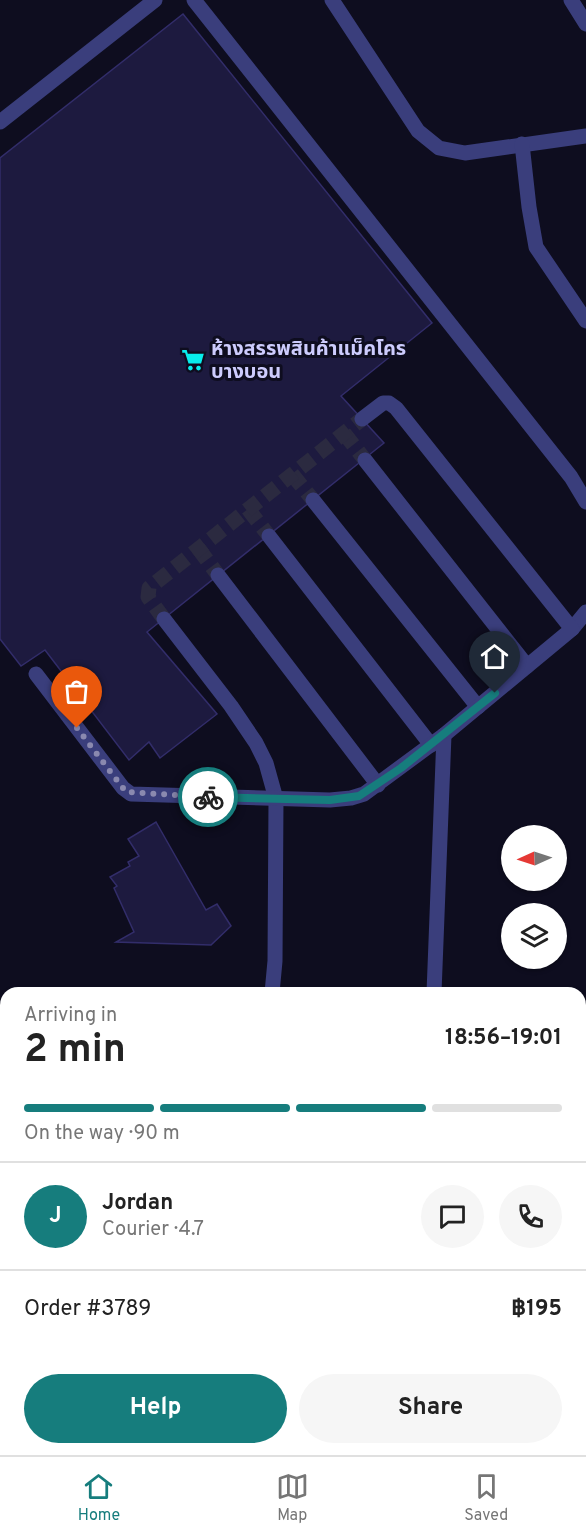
<!DOCTYPE html>
<html lang="en">
<head>
<meta charset="utf-8">
<style>
	:root { --surface:#fff; --page:#f6f6f6; --text:#222; --muted:#767676; --line:#e0e0e0; --accent:#167d7d }
	body { margin:0; font-family:Overpass,"Noto Sans Thai",sans-serif; background:var(--page); color:var(--text); height:100vh; display:flex; flex-direction:column; font-size:22px; white-space:nowrap }
	* { box-sizing:border-box; margin:0 }
	p { font-size:20px; color:var(--muted) }
	.icon { flex:none; width:33px; height:33px; fill:none; stroke:currentColor; stroke-width:2; stroke-linecap:round; stroke-linejoin:round }
	.map { position:relative; flex:1; overflow:hidden }
	.side { position:absolute; left:0px; top:987px; width:586px; height:468px; display:flex; flex-direction:column; background:var(--surface); border-radius:18px 18px 0 0; box-shadow:0 2px 4px #0004 }
	.side>* { flex:none }
	.needle { width:39px; rotate:267deg }
	.tools { position:absolute; left:501px; top:825px; display:grid; gap:12px }
	.tools a { display:grid; place-items:center; width:66px; height:66px; border-radius:50%; background:var(--surface); box-shadow:0 2px 4px #0004; font-size:30px }
	.pin { position:absolute; display:grid; place-items:center; width:51px; height:51px; color:#fff; margin:-62px -26px; border-radius:50% 50% 50% 0; rotate:-45deg; box-shadow:0 0 6px #0007 }
	.pin .icon { rotate:45deg }
	.courier { position:absolute; display:grid; place-items:center; width:60px; height:60px; margin:-30px; border:4px solid #167d7d; border-radius:50%; background:#fff; color:#222; box-shadow:0 2px 8px #0007 }
	.headline em { font-style:normal; font-weight:700 }
	.headline div { display:flex; flex-direction:column-reverse }
	.headline { display:flex; align-items:center; justify-content:space-between; height:102px; padding:0 24px }
	h1 { font-size:39px; font-weight:700; line-height:45px }
	.bar { display:grid; grid-template-columns:repeat(4,1fr); gap:9px 6px; align-content:center; height:72px; padding:0 24px }
	.bar i { height:8px; border-radius:4px; background:var(--line) }
	.bar .active { background:var(--accent) }
	.bar p { grid-column:span 4 }
	.line { display:flex; align-items:center; gap:15px; padding:0 24px; border-top:2px solid var(--line) }
	.line div { flex:1 }
	.round { display:grid; place-items:center; flex:none; width:63px; height:63px; border-radius:32px; background:var(--page) }
	.primary-button { display:flex; gap:12px; margin-top:auto; padding:12px 24px }
	.primary-button a { flex:1; height:69px; border-radius:36px; background:var(--accent); color:#fff; font-size:24px; font-weight:700; line-height:69px; text-align:center }
	.primary-button a+a { background:var(--page); color:var(--text) }
	.dock { display:flex; justify-content:space-around; align-items:center; height:84px; border-top:2px solid var(--line); background:var(--surface); font-size:16px; color:var(--muted) }
	.dock a { display:grid; justify-items:center; gap:3px }
	.dock .active { color:var(--accent) }
	.map>svg:first-child { display:block }
	.building { fill:#1d1a3f; stroke:#322d6a; stroke-width:1.5 }
	.lines { fill:none; stroke-linecap:round; stroke-linejoin:round }
	.minor-tunnel { stroke:#2b2a40; stroke-width:15; stroke-dasharray:15 8; stroke-linecap:butt }
	.minor { stroke:#3a3e7c; stroke-width:15 }
	.major { stroke:#ab57f9; stroke-width:15 }
	.highway { stroke:#f94cb1; stroke-width:18 }
	.done { stroke:#8a89af; stroke-width:6; stroke-dasharray:0 10.8 }
	.route { stroke:#167d7d; stroke-width:8 }
	.labels { text-anchor:middle; stroke-width:6; stroke-linejoin:round; paint-order:stroke }
	.poi-label { font-size:20px; font-weight:bold; fill:#cdccfd; stroke:#0e0d1f; text-anchor:start }
</style>
</head>
<body>
<div class="map">
<svg width="586" height="1455" viewBox="0 0 586 1455">
	<rect width="100%" height="100%" fill="#0e0d1f"/>
	<g class="building">
		<polygon points="183,14 432,323 341,396 384,443 147,632 217,714 160,758 149,742 129,760 45,650 21,666 0,639 0,158"/>
		<polygon points="156,822 206,910 217,904 231,926 211,945 116,942 134,932 114,888 117,886 110,877 130,866 128,862 139,856 128,839"/>
	</g>
	<g class="lines">
		<g class="minor-tunnel">
			<polyline points="344,433 365,460"/>
			<polyline points="292,474 313,500"/>
			<polyline points="248,509 269,536"/>
			<polyline points="198,548 218,575"/>
			<polyline points="164,619 148,597 149,588 362,419"/>
		</g>
		<g class="minor">
			<polyline points="194,0 571,477 586,502"/>
			<polyline points="332,0 418,131 439,148 465,153 586,136"/>
			<polyline points="571,0 586,24"/>
			<polyline points="0,122 155,0"/>
			<polyline points="522,144 529,207 536,247 586,321"/>
			<polyline points="365,460 527,666"/>
			<polyline points="313,500 478,707"/>
			<polyline points="269,536 431,745"/>
			<polyline points="218,575 378,785"/>
			<polyline points="164,619 231,706 256,743 266,763 276,799 275,961 272,993"/>
			<polyline points="572,629 586,612"/>
			<polyline points="36,674 123,788 131,794 330,800 351,798 364,794 444,735 572,629 396,408 389,403 383,403 362,419"/>
			<polyline points="434,993 444,735"/>
			<polyline points="580,1319 586,1316"/>
			<polyline points="0,1325 6,1322"/>
			<polyline points="0,1434 6,1431"/>
			<polyline points="123,1449 126,1455"/>
			<polyline points="361,1455 371,1449"/>
		</g>
		<g class="major">
			<polyline points="0,1041 6,1041"/>
			<polyline points="580,1049 586,1049"/>
			<polyline points="0,1240 6,1240"/>
			<polyline points="580,1249 586,1249"/>
		</g>
		<g class="highway">
			<polyline points="0,1103 6,1103"/>
			<polyline points="580,1112 586,1112"/>
			<polyline points="0,1179 6,1179"/>
			<polyline points="580,1187 586,1187"/>
		</g>
	</g>
	<g class="lines">
		<polyline class="done" points="77,728 126,792 208,797"/>
		<polyline class="route" points="208,797 330,800 359,796 401,768 495,693"/>
	</g>
	<defs>
		<g id="supermarket-bare" transform="scale(1.8)"><path d="M-6-5.5h2.5l.6 2H6L4.5 2H-2.5L-4.4-4H-6ZM-1.5 3.2a1.3 1.3 0 1 0 .1 0ZM3 3.2a1.3 1.3 0 1 0 .1 0Z" fill="#08edec" stroke="#0e0d1f" stroke-width="2.5" paint-order="stroke"/></g>
	</defs>
	<g fill-rule="evenodd">
		<use href="#supermarket-bare" x="193" y="360"/>
	</g>
	<g class="labels">
		<g class="poi-label">
			<text x="211" y="355">ห้างสรรพสินค้าแม็คโคร<tspan x="211" dy="23">บางบอน</tspan></text>
		</g>
	</g>
</svg>
<div class="tools">
<a><svg class="needle" viewBox="-14 -14 28 28"><path d="M0-13l5 13h-10z" fill="#e53935"/><path d="M0 13l5-13h-10z" fill="#767676"/></svg></a>
<a><svg class="icon" aria-label="layers" viewBox="0 0 24 24"><path d="M12 4l9 5-9 5-9-5zM3 14l9 5 9-5"/></svg></a>
</div>
<div class="pin" style="left:77px;top:728px;background:#ea580c"><svg class="icon" aria-label="bag" viewBox="0 0 24 24"><path d="M5 8h14l-1 12H6zM9 8a3 3 0 0 1 6 0"/></svg></div>
<div class="pin" style="left:495px;top:693px;background:#1f2937"><svg class="icon" aria-label="home" viewBox="0 0 24 24"><path d="M3 11l9-7 9 7M6 9v11h12V9"/></svg></div>
<div class="courier" style="left:208px;top:797px"><svg class="icon" aria-label="bike" viewBox="0 0 24 24"><circle cx="6" cy="16" r="4"/><circle cx="18" cy="16" r="4"/><path d="M6 16l4-8h5l3 8M10 8l3 8H6M13 5h3"/></svg></div>
<section class="side">
<div class="headline"><div><h1>2 min</h1><p>Arriving in</p></div><em>18:56–19:01</em></div>
<div class="bar"><i class="active"></i><i class="active"></i><i class="active"></i><i></i><p>On the way · 90 m</p></div>
<div class="line" style="height:108px"><b class="round" style="background:var(--accent);color:#fff">J</b><div><b>Jordan</b><p>Courier · 4.7</p></div><a class="round"><svg class="icon" aria-label="chat" viewBox="0 0 24 24"><path d="M4 5h16v11H9l-5 4z"/></svg></a><a class="round"><svg class="icon" aria-label="phone" viewBox="0 0 24 24"><path d="M5 4h4l2 5-3 2q2 4 5 5l2-3 5 2v4C11 20 4 13 5 4z"/></svg></a></div>
<div class="line" style="height:78px"><div>Order #3789</div><b>฿195</b></div>
<div class="primary-button"><a>Help</a><a>Share</a></div>
</section>
</div>
<nav class="dock">
<a class="active"><svg class="icon" aria-label="home" viewBox="0 0 24 24"><path d="M3 11l9-7 9 7M6 9v11h12V9"/></svg>Home</a>
<a><svg class="icon" aria-label="map" viewBox="0 0 24 24"><path d="M3 6l6-2 6 2 6-2v14l-6 2-6-2-6 2zM9 4v14M15 6v14"/></svg>Map</a>
<a><svg class="icon" aria-label="saved" viewBox="0 0 24 24"><path d="M7 4h10v16l-5-4-5 4z"/></svg>Saved</a>
</nav>
</body>
</html>
